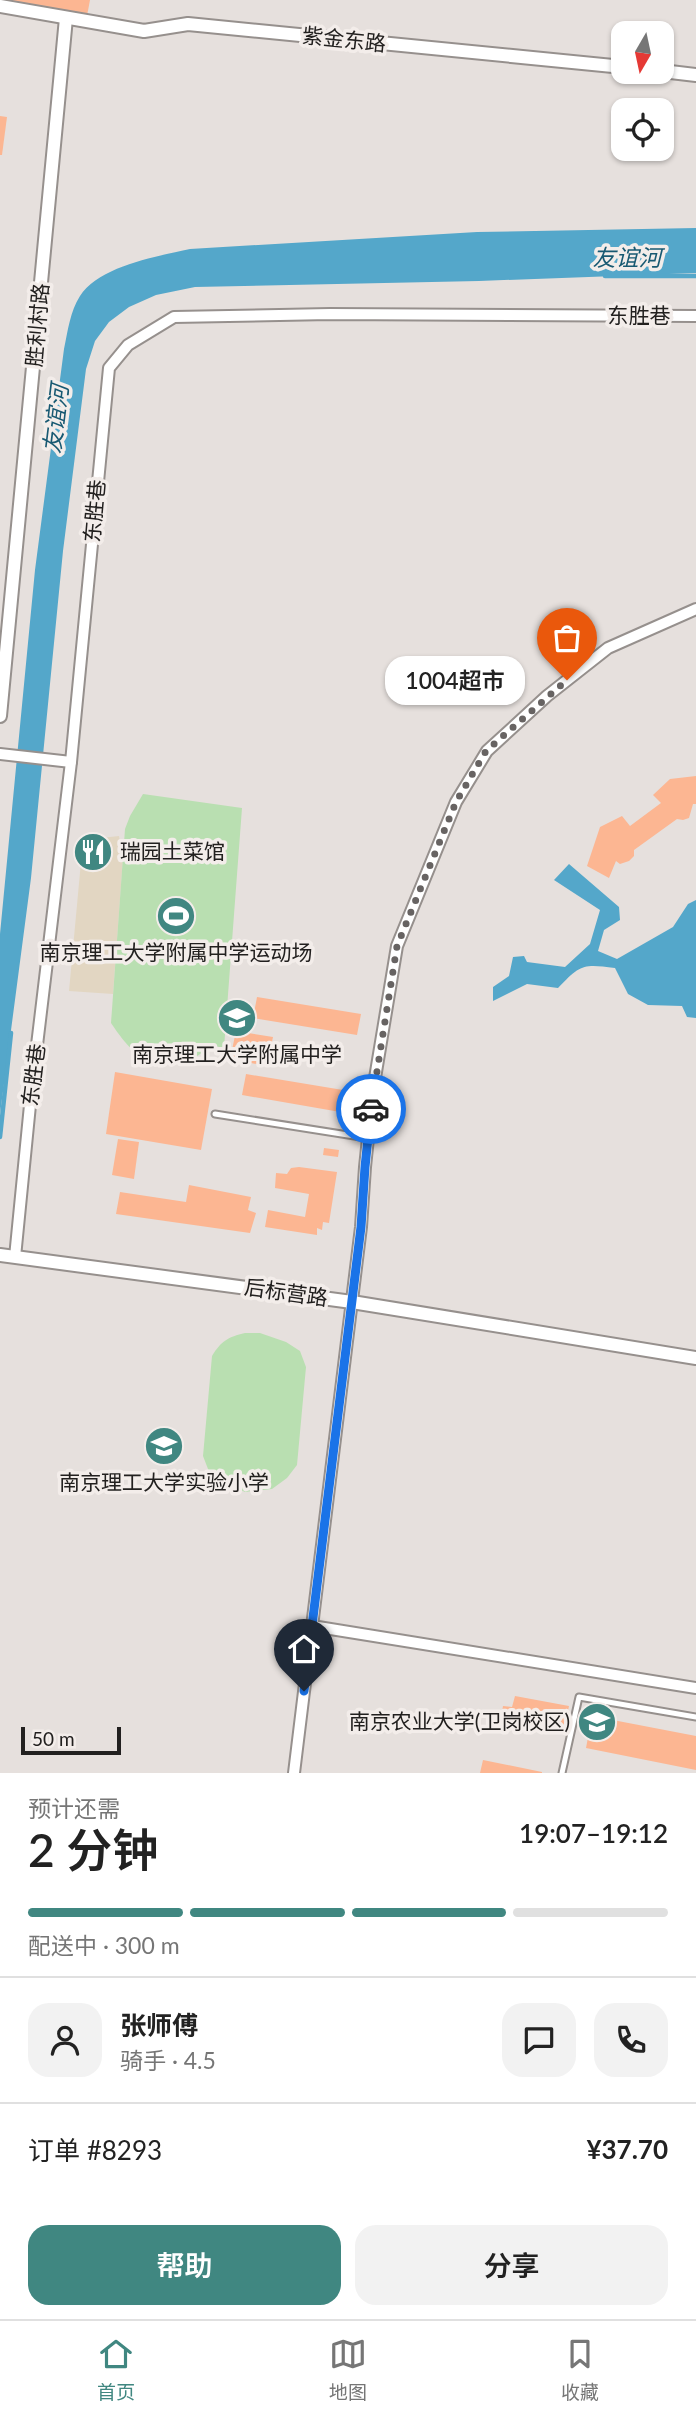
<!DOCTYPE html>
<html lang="zh">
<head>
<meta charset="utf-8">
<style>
	:root { --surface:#fff; --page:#f2f2f2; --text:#222; --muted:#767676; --line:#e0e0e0; --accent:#408781 }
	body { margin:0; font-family:Lato,"Noto Sans SC",sans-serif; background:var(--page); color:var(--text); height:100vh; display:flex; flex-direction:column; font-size:26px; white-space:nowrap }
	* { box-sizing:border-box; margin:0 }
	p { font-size:23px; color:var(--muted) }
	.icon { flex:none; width:38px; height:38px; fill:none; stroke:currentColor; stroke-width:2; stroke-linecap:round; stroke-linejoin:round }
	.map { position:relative; height:1773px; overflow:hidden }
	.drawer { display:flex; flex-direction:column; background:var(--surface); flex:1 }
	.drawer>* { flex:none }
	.needle { width:46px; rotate:189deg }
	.buttons { position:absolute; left:611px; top:21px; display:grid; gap:14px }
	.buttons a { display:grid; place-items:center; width:63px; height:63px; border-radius:14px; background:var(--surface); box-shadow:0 2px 5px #0004; font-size:35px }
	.scale { position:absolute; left:21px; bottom:18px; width:100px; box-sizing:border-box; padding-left:7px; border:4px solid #22201f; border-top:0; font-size:19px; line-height:24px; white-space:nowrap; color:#22201f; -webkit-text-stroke:5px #f3edea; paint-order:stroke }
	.pin { position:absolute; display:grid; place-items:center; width:60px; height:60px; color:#fff; margin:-72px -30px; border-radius:50% 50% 50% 0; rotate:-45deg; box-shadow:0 0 7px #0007 }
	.pin .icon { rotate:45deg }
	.courier { position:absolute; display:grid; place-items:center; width:70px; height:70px; margin:-35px; border:5px solid #1a73e8; border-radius:50%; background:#fff; color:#222; box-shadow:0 2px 9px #0007 }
	.bubble { position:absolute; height:49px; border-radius:21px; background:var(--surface); box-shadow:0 2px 5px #0004; font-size:23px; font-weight:600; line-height:49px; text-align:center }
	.overview em { font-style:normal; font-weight:600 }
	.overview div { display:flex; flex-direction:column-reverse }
	.overview { display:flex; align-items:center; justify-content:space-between; height:119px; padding:0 28px }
	h1 { font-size:46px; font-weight:600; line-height:52px }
	.bar { display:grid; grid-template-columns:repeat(4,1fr); gap:10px 7px; align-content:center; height:84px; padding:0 28px }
	.bar i { height:9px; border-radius:5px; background:var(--line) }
	.bar .active { background:var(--accent) }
	.bar p { grid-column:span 4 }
	.line { display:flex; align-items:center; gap:18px; padding:0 28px; border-top:2px solid var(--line) }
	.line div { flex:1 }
	.round { display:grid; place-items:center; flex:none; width:74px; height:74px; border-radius:21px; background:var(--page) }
	.cta { display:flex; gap:14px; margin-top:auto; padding:14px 28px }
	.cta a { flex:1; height:80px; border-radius:21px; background:var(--accent); color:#fff; font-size:28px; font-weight:600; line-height:80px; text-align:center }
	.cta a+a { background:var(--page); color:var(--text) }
	.tab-bar { display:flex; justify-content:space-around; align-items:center; height:98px; border-top:2px solid var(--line); background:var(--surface); font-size:19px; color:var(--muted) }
	.tab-bar a { display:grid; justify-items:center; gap:4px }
	.tab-bar .active { color:var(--accent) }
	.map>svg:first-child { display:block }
	.commercial { fill:#e2d6c2 }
	.green { fill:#b9dfb1 }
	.water { fill:#54a7ca }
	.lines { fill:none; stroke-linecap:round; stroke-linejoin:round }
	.stream { stroke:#54a7ca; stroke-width:4.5 }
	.building { fill:#fcb692 }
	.service-casing { stroke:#96908d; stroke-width:9 }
	.minor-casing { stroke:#96908d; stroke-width:14 }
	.tertiary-casing { stroke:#96908d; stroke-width:16 }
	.service { stroke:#fff; stroke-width:5 }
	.minor { stroke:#fff; stroke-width:10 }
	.tertiary { stroke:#fff; stroke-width:12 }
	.done { stroke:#676362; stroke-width:7; stroke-dasharray:0 12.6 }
	.route { stroke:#1a73e8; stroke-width:9 }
	.labels { text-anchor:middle; stroke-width:7; stroke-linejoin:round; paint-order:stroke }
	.street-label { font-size:21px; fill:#22201f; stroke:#f3edea }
	.poi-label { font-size:21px; fill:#22201f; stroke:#f3edea }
	.water-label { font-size:23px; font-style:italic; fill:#185972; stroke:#f3edea }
</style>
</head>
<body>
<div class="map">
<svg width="696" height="1773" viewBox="0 0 696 1773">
	<rect width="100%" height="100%" fill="#e6e0dd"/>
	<polygon class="commercial" points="119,836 123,858 113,994 69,991 83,840"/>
	<g class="green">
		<path d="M143 794 242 808 224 1048 210 1045C206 1048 202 1054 197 1056 184 1062 160 1063 147 1058 131 1053 120 1036 111 1023L125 829 130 816Z"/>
		<path d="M245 1333H260L286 1342 300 1351 306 1367 297 1465 287 1478 272 1489 245 1492 216 1479 208 1469 203 1456 212 1356C221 1341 228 1337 245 1333Z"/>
	</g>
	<g class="water">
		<path d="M696 228V273L479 281 195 287 156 295 129 307 109 322 95 341 86 369 63 551 31 878 0 1114V934L35 570 64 349C68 330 70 312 80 296 99 266 158 256 190 249L477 232Z"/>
		<path d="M569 864 619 907 620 920 604 930 598 951 617 959 673 927 688 904 696 900V1018L687 1017 682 1006 648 1005 628 994 615 968C583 964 581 964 558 988L527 984 493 1001V987L509 976 513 957 524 956 527 962 565 967 590 944 600 910 554 880Z"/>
	</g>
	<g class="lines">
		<g class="stream">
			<polyline points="605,276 696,276"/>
			<polyline points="0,1137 11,1033"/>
		</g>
	</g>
	<g class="building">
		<polygon points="0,0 90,0 86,21 0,6"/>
		<polygon points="0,116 7,117 2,155 0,155"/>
		<polygon points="696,776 696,804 693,804 689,818 683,820 677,819 634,850 634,856 629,861 620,864 616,861 609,878 587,866 600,827 622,816 630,826 661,803 653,795 670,779"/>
		<polygon points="257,997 361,1014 357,1035 253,1018"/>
		<polygon points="236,1031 273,1037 267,1066 230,1059"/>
		<polygon points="115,1072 212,1089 201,1150 106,1134"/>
		<polygon points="246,1074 349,1091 346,1113 242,1095"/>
		<polygon points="118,1139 139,1142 134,1179 112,1175"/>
		<polygon points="324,1148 339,1150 338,1157 323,1155"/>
		<polygon points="299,1167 337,1172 329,1223 323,1222 322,1230 317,1228 317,1235 265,1227 268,1210 305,1217 309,1194 275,1188 276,1173 287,1174 291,1168"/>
		<polygon points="189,1185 251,1197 248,1210 256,1213 250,1233 116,1214 120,1192 186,1202"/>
		<polygon points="515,1696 569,1706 564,1730 501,1718 503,1706 512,1707"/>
		<polygon points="592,1716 696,1736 696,1770 586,1748"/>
		<polygon points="483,1760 542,1772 542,1773 480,1773"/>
	</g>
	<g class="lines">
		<g class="service-casing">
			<g id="service">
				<polyline points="215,1114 367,1138"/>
				<polyline points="562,1773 579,1697 696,1717"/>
			</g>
		</g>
		<g class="minor-casing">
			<g id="minor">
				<polyline points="0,754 71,762"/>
				<polyline points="15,1257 31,1095 71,762 109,368 128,345 174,317 330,314 696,316"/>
				<polyline points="312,1626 696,1688"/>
				<polyline points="294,1773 361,1227 365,1167 373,1090 397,946 456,802 487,751 547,696 608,648 696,609"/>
			</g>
		</g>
		<g class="tertiary-casing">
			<g id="tertiary">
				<polyline points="0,6 144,31 188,24 623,67"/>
				<polyline points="662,71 696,75"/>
				<polyline points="0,716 66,18"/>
				<polyline points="0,1255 352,1302 696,1358"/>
			</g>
		</g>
		<use href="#service" class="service"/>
		<use href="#minor" class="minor"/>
		<use href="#tertiary" class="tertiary"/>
	</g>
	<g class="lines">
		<polyline class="done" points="371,1109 397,946 456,802 486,751 567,680"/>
		<polyline class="route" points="304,1691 361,1227 365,1167 371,1109"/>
	</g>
	<defs>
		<g id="restaurant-disc" transform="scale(2.0125)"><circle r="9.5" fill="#408781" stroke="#f3edea"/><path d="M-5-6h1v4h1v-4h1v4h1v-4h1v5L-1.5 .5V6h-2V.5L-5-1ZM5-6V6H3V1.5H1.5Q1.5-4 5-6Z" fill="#fff"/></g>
		<g id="stadium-disc" transform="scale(2.0125)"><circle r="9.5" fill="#408781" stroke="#f3edea"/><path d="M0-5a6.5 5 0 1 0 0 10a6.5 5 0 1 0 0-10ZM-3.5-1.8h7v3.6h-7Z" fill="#fff"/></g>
		<g id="school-disc" transform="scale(2.0125)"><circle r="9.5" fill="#408781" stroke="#f3edea"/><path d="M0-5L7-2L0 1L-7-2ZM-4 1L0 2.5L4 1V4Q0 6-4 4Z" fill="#fff"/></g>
		<g id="university-disc" transform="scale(2.0125)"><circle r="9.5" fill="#408781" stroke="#f3edea"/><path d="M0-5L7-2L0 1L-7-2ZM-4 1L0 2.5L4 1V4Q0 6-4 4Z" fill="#fff"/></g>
	</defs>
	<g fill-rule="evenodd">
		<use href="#restaurant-disc" x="93" y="852"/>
		<use href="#stadium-disc" x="176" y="916"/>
		<use href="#school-disc" x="237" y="1018"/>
		<use href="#school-disc" x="164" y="1446"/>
		<use href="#university-disc" x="597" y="1722"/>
	</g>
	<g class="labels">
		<g class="street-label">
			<text transform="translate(344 40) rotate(6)" y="7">紫金东路</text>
			<text x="639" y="323">东胜巷</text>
			<text transform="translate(38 325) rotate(-85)" y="7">胜利村路</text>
			<text transform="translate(95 511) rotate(-85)" y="7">东胜巷</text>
			<text transform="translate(34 1075) rotate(-83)" y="7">东胜巷</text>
			<text transform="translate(286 1293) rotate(8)" y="7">后标营路</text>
		</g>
		<g class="poi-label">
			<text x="120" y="859" text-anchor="start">瑞园土菜馆</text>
			<text x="176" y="960">南京理工大学附属中学运动场</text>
			<text x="237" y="1062">南京理工大学附属中学</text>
			<text x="164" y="1490">南京理工大学实验小学</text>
			<text x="570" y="1729" text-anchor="end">南京农业大学(卫岗校区)</text>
		</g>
		<g class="water-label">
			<text x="627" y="266">友谊河</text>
			<text transform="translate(56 419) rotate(-83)" y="8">友谊河</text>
		</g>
	</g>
</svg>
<div class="buttons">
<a><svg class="needle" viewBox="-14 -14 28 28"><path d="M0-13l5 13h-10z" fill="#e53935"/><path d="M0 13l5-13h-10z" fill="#767676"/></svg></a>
<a><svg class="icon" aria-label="locate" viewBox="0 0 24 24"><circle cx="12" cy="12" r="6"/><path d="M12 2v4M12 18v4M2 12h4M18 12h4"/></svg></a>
</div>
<div class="scale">50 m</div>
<div class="pin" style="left:567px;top:680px;background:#ea580c"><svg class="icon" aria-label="bag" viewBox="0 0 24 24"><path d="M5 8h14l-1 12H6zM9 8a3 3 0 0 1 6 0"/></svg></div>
<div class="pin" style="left:304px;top:1691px;background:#1f2937"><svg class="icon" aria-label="home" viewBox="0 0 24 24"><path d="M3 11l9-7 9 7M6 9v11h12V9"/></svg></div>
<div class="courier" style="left:371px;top:1109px"><svg class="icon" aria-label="car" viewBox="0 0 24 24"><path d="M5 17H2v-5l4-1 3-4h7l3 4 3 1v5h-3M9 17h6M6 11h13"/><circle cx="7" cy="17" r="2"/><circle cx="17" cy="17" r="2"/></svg></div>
<div class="bubble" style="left:385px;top:656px;width:140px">1004超市</div>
</div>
<section class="drawer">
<div class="overview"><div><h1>2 分钟</h1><p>预计还需</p></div><em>19:07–19:12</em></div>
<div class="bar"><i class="active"></i><i class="active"></i><i class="active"></i><i></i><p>配送中 · 300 m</p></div>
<div class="line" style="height:126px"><a class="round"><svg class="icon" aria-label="person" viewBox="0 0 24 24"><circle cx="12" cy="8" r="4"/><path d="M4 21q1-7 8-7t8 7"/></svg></a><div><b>张师傅</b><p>骑手 · 4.5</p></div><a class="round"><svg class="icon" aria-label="chat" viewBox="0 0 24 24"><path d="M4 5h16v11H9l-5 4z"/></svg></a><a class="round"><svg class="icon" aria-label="phone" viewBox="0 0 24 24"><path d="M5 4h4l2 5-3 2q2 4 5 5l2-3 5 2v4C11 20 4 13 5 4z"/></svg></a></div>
<div class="line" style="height:91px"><div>订单 #8293</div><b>¥37.70</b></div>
<div class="cta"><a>帮助</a><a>分享</a></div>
</section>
<nav class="tab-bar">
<a class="active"><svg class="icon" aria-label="home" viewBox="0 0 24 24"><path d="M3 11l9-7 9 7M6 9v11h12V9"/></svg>首页</a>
<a><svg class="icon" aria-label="map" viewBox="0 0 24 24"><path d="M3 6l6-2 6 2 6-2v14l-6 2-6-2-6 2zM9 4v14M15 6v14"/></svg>地图</a>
<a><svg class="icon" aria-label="saved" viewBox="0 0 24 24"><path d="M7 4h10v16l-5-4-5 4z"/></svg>收藏</a>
</nav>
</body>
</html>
